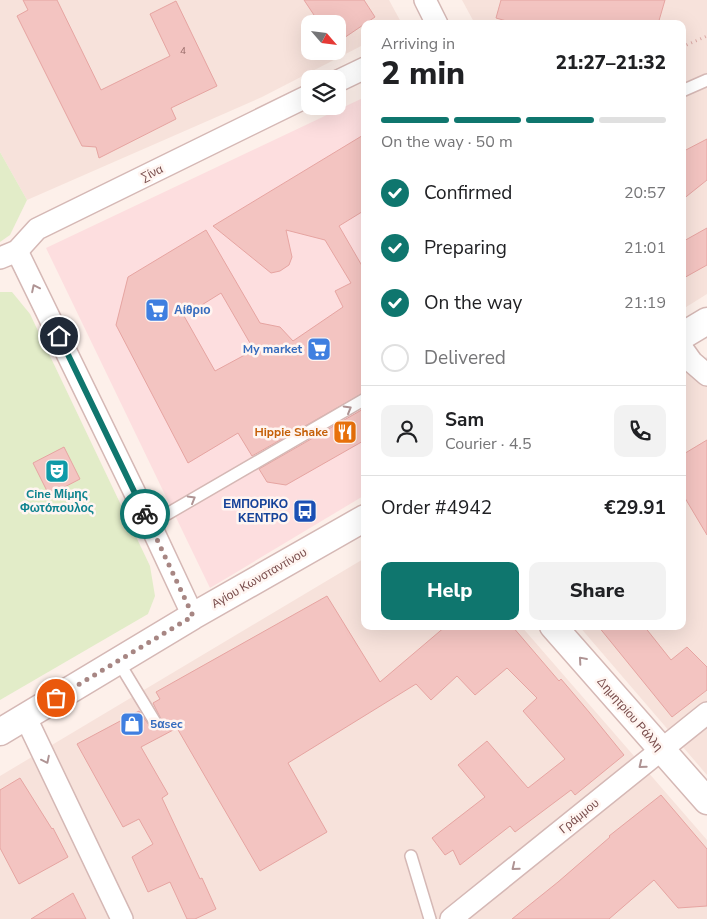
<!DOCTYPE html>
<html lang="en">
<head>
<meta charset="utf-8">
<style>
	:root { --surface:#fff; --page:#f2f2f2; --text:#202124; --muted:#757577; --line:#e0e0e0; --accent:#0f766e }
	body { margin:0; font-family:"Nunito Sans",sans-serif; background:var(--page); color:var(--text); height:100vh; display:flex; flex-direction:column; font-size:19px; white-space:nowrap }
	* { box-sizing:border-box; margin:0 }
	p { font-size:16px; color:var(--muted) }
	.icon { flex:none; width:28px; height:28px; fill:none; stroke:currentColor; stroke-width:2; stroke-linecap:round; stroke-linejoin:round }
	.map { position:relative; flex:1; overflow:hidden }
	.side { position:absolute; left:361px; top:20px; width:325px; height:610px; display:flex; flex-direction:column; background:var(--surface); border-radius:10px; box-shadow:0 5px 20px #0002 }
	.side>* { flex:none }
	.needle { width:32px; rotate:118deg }
	.buttons { position:absolute; left:301px; top:15px; display:grid; gap:10px }
	.buttons a { display:grid; place-items:center; width:45px; height:45px; border-radius:10px; background:var(--surface); box-shadow:0 5px 20px #0002; font-size:25px }
	.pin { position:absolute; display:grid; place-items:center; width:42px; height:42px; color:#fff; margin:-21px; border:2px solid #fff; border-radius:50%; box-shadow:0 1px 5px #0007 }
	.courier { position:absolute; display:grid; place-items:center; width:50px; height:50px; margin:-25px; border:4px solid #0f766e; border-radius:50%; background:#fff; color:#222; box-shadow:0 1px 6px #0007 }
	.overview em { font-style:normal; font-weight:800 }
	.overview div { display:flex; flex-direction:column-reverse }
	.overview { display:flex; align-items:center; justify-content:space-between; height:85px; padding:0 20px }
	h1 { font-size:32px; font-weight:800; line-height:38px }
	.bar { display:grid; grid-template-columns:repeat(4,1fr); gap:8px 5px; align-content:center; height:60px; padding:0 20px }
	.bar i { height:6px; border-radius:4px; background:var(--line) }
	.bar .on { background:var(--accent) }
	.bar p { grid-column:span 4 }
	.line { display:flex; align-items:center; gap:12px; padding:0 20px; border-top:1px solid var(--line) }
	.line div { flex:1 }
	.round { display:grid; place-items:center; flex:none; width:52px; height:52px; border-radius:10px; background:var(--page) }
	ol { padding:0 20px; list-style:none }
	li { display:flex; align-items:center; gap:15px; height:55px }
	li p { margin-inline-start:auto }
	li .icon { padding:5px; border-radius:50%; background:var(--accent); color:#fff; stroke-width:4 }
	li:last-child { color:var(--muted) }
	li i { width:28px; height:28px; border:2px solid var(--line); border-radius:50% }
	.action { display:flex; gap:10px; margin-top:auto; padding:10px 20px }
	.action a { flex:1; height:58px; border-radius:10px; background:var(--accent); color:#fff; font-size:20px; font-weight:800; line-height:58px; text-align:center }
	.action a+a { background:var(--page); color:var(--text) }
	.map>svg:first-child { display:block }
	.residential { fill:#f7e2db; fill-rule:evenodd }
	.commercial { fill:#fddedf }
	.green { fill:#e2ecc8 }
	.building { fill:#f3c4c1; stroke:#e6a4a1; fill-rule:evenodd }
	.lines { fill:none; stroke-linecap:round; stroke-linejoin:round }
	.service-casing { stroke:#d5b8b5; stroke-width:14 }
	.minor-casing { stroke:#d5b8b5; stroke-width:24 }
	.tertiary-casing { stroke:#d5b8b5; stroke-width:29 }
	.path { stroke:#d9a6a3; stroke-width:3; stroke-dasharray:1 4; stroke-linecap:butt }
	.service { stroke:#fff; stroke-width:11 }
	.minor { stroke:#fff; stroke-width:21 }
	.tertiary { stroke:#fff; stroke-width:26 }
	.oneway { stroke:#af9494 }
	.done { stroke:#a78683; stroke-width:5; stroke-dasharray:0 9 }
	.route { stroke:#0f766e; stroke-width:6 }
	.labels { text-anchor:middle; stroke-width:5; stroke-linejoin:round; paint-order:stroke }
	.number-label { font-size:10px; fill:#986b69 }
	.street-label { font-size:12px; fill:#794d4c; stroke:#fff5f1 }
	.shop-label { font-size:12px; font-weight:bold; fill:#366cbe; stroke:#fff5f1; text-anchor:start }
	.food-label { font-size:12px; font-weight:bold; fill:#c56008; stroke:#fff5f1; text-anchor:end }
	.culture-label { font-size:12px; font-weight:bold; fill:#0d838f; stroke:#fff5f1 }
	.transit-label { font-size:12px; font-weight:bold; fill:#164399; stroke:#fff5f1; text-anchor:end }
</style>
</head>
<body>
<div class="map">
<svg width="707" height="919" viewBox="0 0 707 919">
	<rect width="100%" height="100%" fill="#fdf0ea"/>
	<g class="residential">
		<path d="M0 0H389L402 24H365V44L262 97 27 200 0 152ZM310 24H338V51H310Z"/>
		<polygon points="462,0 707,0 707,294 683,309 682,24 475,24"/>
		<polygon points="707,357 707,775 579,626 682,626 683,371"/>
		<polygon points="365,558 365,626 521,626 707,840 707,919 0,919 0,776"/>
	</g>
	<polygon class="commercial" points="365,97 365,495 210,588 46,248"/>
	<g class="green">
		<polygon points="0,152 27,200 10,235 0,242"/>
		<polygon points="0,292 12,292 30,314 150,566 155,596 148,614 0,700"/>
	</g>
	<g class="building">
		<polygon points="23,0 57,0 101,90 170,56 150,14 176,1 217,86 171,108 176,119 99,158 96,147 82,146 17,16 28,10"/>
		<polygon points="304,0 364,0 375,17 338,42 338,24 320,24"/>
		<polygon points="501,0 665,0 658,24 517,24 496,18"/>
		<path d="M365 134V210L339 226 365 271V392L252 456 238 433 188 463 116 325 128 277 206 230 260 323 280 327 293 341 343 307 335 291 351 283 325 240 286 230 292 257 289 265 280 271 271 273 213 226ZM221 293 254 350 215 371 184 316Z"/>
		<polygon points="707,139 707,180 682,200 682,152"/>
		<polygon points="707,228 707,265 682,279 682,242"/>
		<polygon points="365,408 365,440 286,485 267,482 259,469"/>
		<polygon points="707,440 707,535 682,493 682,455"/>
		<polygon points="64,447 80,479 49,495 33,463"/>
		<polygon points="327,596 380,682 446,626 512,626 559,681 561,679 589,712 624,755 575,795 571,790 515,832 510,826 460,865 453,850 445,855 432,838 485,797 458,765 487,741 528,788 565,759 523,711 537,698 507,668 475,695 457,676 431,700 416,684 288,763 327,832 260,871 177,728 141,747 168,794 162,798 200,879 202,878 216,909 195,919 187,919 170,882 148,892 132,857 153,844 139,819 123,827 77,744 139,711 151,728 158,729 162,721 153,703 160,699 156,692"/>
		<polygon points="598,626 644,626 671,660 687,647 707,667 707,690 672,717"/>
		<polygon points="20,778 52,829 53,828 68,857 19,884 0,848 0,790"/>
		<polygon points="661,795 707,849 707,906 678,908 654,880 609,919 512,919 558,882 610,837 609,836"/>
		<polygon points="73,893 86,919 31,919"/>
	</g>
	<g class="lines">
		<g class="service-casing">
			<g id="service">
				<polyline points="682,91 707,80"/>
				<polyline points="150,524 365,399"/>
				<polyline points="118,661 155,722"/>
				<polyline points="411,856 430,919"/>
			</g>
		</g>
		<g class="minor-casing">
			<g id="minor">
				<polyline points="425,0 437,24"/>
				<polyline points="338,81 365,68"/>
				<polyline points="17,251 150,524 193,616"/>
				<polyline points="0,258 17,251 37,229 310,95"/>
				<polyline points="682,348 692,362 707,375"/>
				<polyline points="25,716 122,919"/>
				<polyline points="451,919 707,713"/>
			</g>
		</g>
		<g class="tertiary-casing">
			<g id="tertiary">
				<polyline points="682,336 707,321"/>
				<polyline points="553,626 707,801"/>
				<polyline points="0,732 193,616 365,518"/>
			</g>
		</g>
		<polyline class="path" points="682,47 707,36"/>
		<use href="#service" class="service"/>
		<use href="#minor" class="minor"/>
		<use href="#tertiary" class="tertiary"/>
	</g>
	<defs><path id="oneway-chevron" d="M-2-3.5L2.5 0L-2 3.5" fill="none" stroke-width="1.6" stroke-linecap="round" stroke-linejoin="round" transform="scale(1.25)"/></defs>
	<g class="oneway">
		<use href="#oneway-chevron" transform="translate(35 288) rotate(-116)"/>
		<use href="#oneway-chevron" transform="translate(348 409) rotate(-30)"/>
		<use href="#oneway-chevron" transform="translate(192 499) rotate(-30)"/>
		<use href="#oneway-chevron" transform="translate(582 660) rotate(-131)"/>
		<use href="#oneway-chevron" transform="translate(46 760) rotate(64)"/>
		<use href="#oneway-chevron" transform="translate(642 765) rotate(141)"/>
		<use href="#oneway-chevron" transform="translate(515 867) rotate(141)"/>
	</g>
	<g class="lines">
		<polyline class="done" points="56,698 193,616 145,514"/>
		<polyline class="route" points="59,336 145,514"/>
	</g>
	<defs>
		<g id="supermarket-square" transform="scale(1.25)"><rect x="-9" y="-9" width="18" height="18" rx="4" fill="#3f7fe0" stroke="#fff5f1"/><path d="M-6-5.5h2.5l.6 2H6L4.5 2H-2.5L-4.4-4H-6ZM-1.5 3.2a1.3 1.3 0 1 0 .1 0ZM3 3.2a1.3 1.3 0 1 0 .1 0Z" fill="#fff"/></g>
		<g id="restaurant-square" transform="scale(1.25)"><rect x="-9" y="-9" width="18" height="18" rx="4" fill="#e8710a" stroke="#fff5f1"/><path d="M-5-6h1v4h1v-4h1v4h1v-4h1v5L-1.5 .5V6h-2V.5L-5-1ZM5-6V6H3V1.5H1.5Q1.5-4 5-6Z" fill="#fff"/></g>
		<g id="theatre-square" transform="scale(1.25)"><rect x="-9" y="-9" width="18" height="18" rx="4" fill="#0f9aa8" stroke="#fff5f1"/><path d="M-5-5.5Q0-4 5-5.5V0Q5 5 0 6Q-5 5-5 0ZM-3.3-2.5H-1v1.5H-3.3ZM1-2.5H3.3v1.5H1ZM-2.8 1Q0 5.5 2.8 1Z" fill="#fff"/></g>
		<g id="bus-square" transform="scale(1.25)"><rect x="-9" y="-9" width="18" height="18" rx="4" fill="#1a4fb4" stroke="#fff5f1"/><path d="M-5-6H5V4H4V6H2V4H-2V6H-4V4H-5ZM-3.5-4V0h7V-4ZM-3.5 1.2v1.5H-2V1.2ZM2 1.2v1.5H3.5V1.2Z" fill="#fff"/></g>
		<g id="shop-square" transform="scale(1.25)"><rect x="-9" y="-9" width="18" height="18" rx="4" fill="#3f7fe0" stroke="#fff5f1"/><path d="M-5-2.5h2.3a2.7 3.5 0 0 1 5.4 0H5L5.5 6h-11ZM-1.5-2.5h3a1.5 2.3 0 0 0-3 0Z" fill="#fff"/></g>
	</defs>
	<g fill-rule="evenodd">
		<use href="#supermarket-square" x="157" y="310"/>
		<use href="#supermarket-square" x="319" y="349"/>
		<use href="#restaurant-square" x="345" y="432"/>
		<use href="#theatre-square" x="57" y="471"/>
		<use href="#bus-square" x="305" y="511"/>
		<use href="#shop-square" x="132" y="724"/>
	</g>
	<g class="labels">
		<g class="number-label">
			<text x="183" y="54">4</text>
		</g>
		<g class="street-label">
			<text transform="translate(152 173) rotate(-26)" y="4">Σίνα</text>
			<text transform="translate(259 578) rotate(-30)" y="4">Αγίου Κωνσταντίνου</text>
			<text transform="translate(630 714) rotate(49)" y="4">Δημητρίου Ράλλη</text>
			<text transform="translate(579 816) rotate(-39)" y="4">Γράμμου</text>
		</g>
		<g class="shop-label">
			<text x="174" y="314">Αίθριο</text>
			<text x="302" y="353" text-anchor="end">My market</text>
			<text x="150" y="728">5αsec</text>
		</g>
		<g class="food-label">
			<text x="328" y="436">Hippie Shake</text>
		</g>
		<g class="culture-label">
			<text x="57" y="498">Cine Μίμης<tspan x="57" dy="14">Φωτόπουλος</tspan></text>
		</g>
		<g class="transit-label">
			<text x="288" y="508">ΕΜΠΟΡΙΚΟ<tspan x="288" dy="14">ΚΕΝΤΡΟ</tspan></text>
		</g>
	</g>
</svg>
<div class="buttons">
<a><svg class="needle" viewBox="-14 -14 28 28"><path d="M0-13l5 13h-10z" fill="#e53935"/><path d="M0 13l5-13h-10z" fill="#757577"/></svg></a>
<a><svg class="icon" aria-label="layers" viewBox="0 0 24 24"><path d="M12 4l9 5-9 5-9-5zM3 14l9 5 9-5"/></svg></a>
</div>
<div class="pin" style="left:56px;top:698px;background:#ea580c"><svg class="icon" aria-label="bag" viewBox="0 0 24 24"><path d="M5 8h14l-1 12H6zM9 8a3 3 0 0 1 6 0"/></svg></div>
<div class="pin" style="left:59px;top:336px;background:#1f2937"><svg class="icon" aria-label="home" viewBox="0 0 24 24"><path d="M3 11l9-7 9 7M6 9v11h12V9"/></svg></div>
<div class="courier" style="left:145px;top:514px"><svg class="icon" aria-label="bike" viewBox="0 0 24 24"><circle cx="6" cy="16" r="4"/><circle cx="18" cy="16" r="4"/><path d="M6 16l4-8h5l3 8M10 8l3 8H6M13 5h3"/></svg></div>
<section class="side">
<div class="overview"><div><h1>2 min</h1><p>Arriving in</p></div><em>21:27–21:32</em></div>
<div class="bar"><i class="on"></i><i class="on"></i><i class="on"></i><i></i><p>On the way · 50 m</p></div>
<ol>
<li><svg class="icon" aria-label="check" viewBox="0 0 24 24"><path d="M5 12l5 5 9-10"/></svg>Confirmed<p>20:57</p></li>
<li><svg class="icon" aria-label="check" viewBox="0 0 24 24"><path d="M5 12l5 5 9-10"/></svg>Preparing<p>21:01</p></li>
<li><svg class="icon" aria-label="check" viewBox="0 0 24 24"><path d="M5 12l5 5 9-10"/></svg>On the way<p>21:19</p></li>
<li><i></i>Delivered</li>
</ol>
<div class="line" style="height:90px"><a class="round"><svg class="icon" aria-label="person" viewBox="0 0 24 24"><circle cx="12" cy="8" r="4"/><path d="M4 21q1-7 8-7t8 7"/></svg></a><div><b>Sam</b><p>Courier · 4.5</p></div><a class="round"><svg class="icon" aria-label="phone" viewBox="0 0 24 24"><path d="M5 4h4l2 5-3 2q2 4 5 5l2-3 5 2v4C11 20 4 13 5 4z"/></svg></a></div>
<div class="line" style="height:65px"><div>Order #4942</div><b>€29.91</b></div>
<div class="action"><a>Help</a><a>Share</a></div>
</section>
</div>
</body>
</html>
